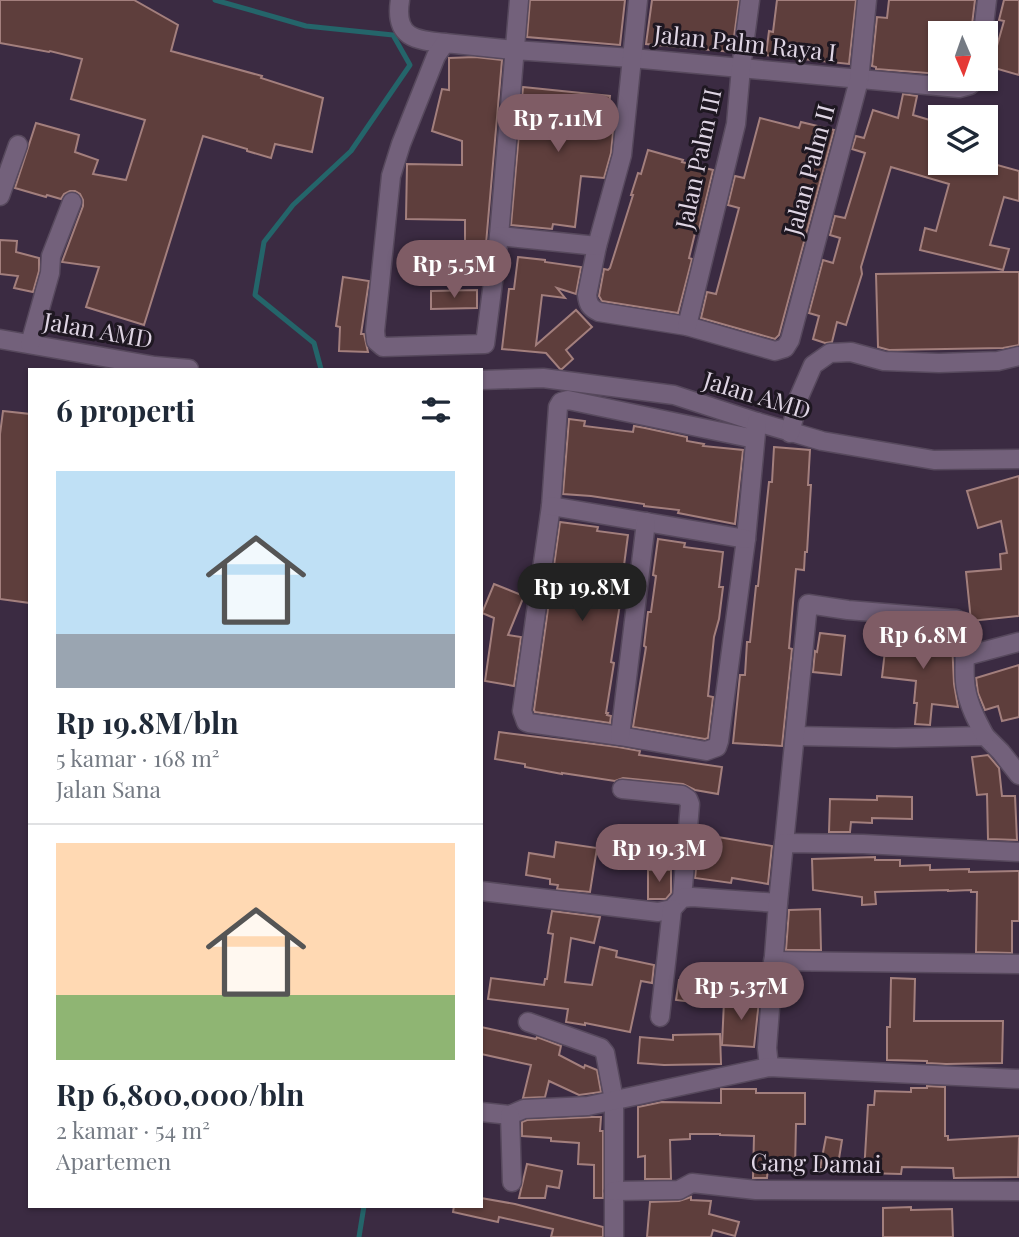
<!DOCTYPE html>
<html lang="id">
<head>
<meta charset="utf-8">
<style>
  body { margin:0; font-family:"Playfair Display",serif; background:#f2f2f3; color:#1f2937; height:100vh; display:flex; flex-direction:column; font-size:26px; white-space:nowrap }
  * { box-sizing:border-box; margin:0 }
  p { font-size:23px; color:#747a83 }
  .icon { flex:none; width:38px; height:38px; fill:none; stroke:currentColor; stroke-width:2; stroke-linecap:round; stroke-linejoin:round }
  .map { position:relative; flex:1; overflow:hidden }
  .panel { position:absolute; left:28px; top:368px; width:455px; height:840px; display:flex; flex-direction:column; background:#fff; border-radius:0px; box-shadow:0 2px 5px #0004 }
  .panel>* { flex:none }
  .needle { width:46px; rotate:178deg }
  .buttons { position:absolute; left:928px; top:21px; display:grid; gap:14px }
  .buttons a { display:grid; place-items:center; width:70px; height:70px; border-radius:0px; background:#fff; box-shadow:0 2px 5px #0004; font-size:35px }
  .price { position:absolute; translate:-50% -60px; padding:0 16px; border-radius:24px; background:#7f5c65; color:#fff; font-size:23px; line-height:46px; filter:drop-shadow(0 2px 4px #0008) }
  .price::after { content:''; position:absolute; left:50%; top:42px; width:21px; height:16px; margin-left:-10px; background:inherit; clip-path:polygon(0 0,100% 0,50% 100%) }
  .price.on { background:#222; color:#fff }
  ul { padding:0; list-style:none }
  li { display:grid; align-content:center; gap:14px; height:371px; padding:0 28px }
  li+li { border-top:2px solid #e0e1e3 }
  li span { display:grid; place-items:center; height:217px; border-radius:0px; color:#555 }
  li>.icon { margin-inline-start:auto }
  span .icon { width:126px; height:126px; fill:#fffc; stroke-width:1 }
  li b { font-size:30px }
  h2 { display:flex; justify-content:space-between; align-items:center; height:84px; padding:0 28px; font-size:30px }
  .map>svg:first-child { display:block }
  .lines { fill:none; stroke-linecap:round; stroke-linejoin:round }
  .stream { stroke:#24656a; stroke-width:5 }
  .building { fill:#5e3e3c; stroke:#a37f7d; stroke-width:2 }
  .minor-casing { stroke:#57495d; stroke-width:21 }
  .minor { stroke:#73617b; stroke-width:18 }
  .labels { text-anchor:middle; stroke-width:6; stroke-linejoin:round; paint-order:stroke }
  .street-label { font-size:24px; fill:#dfd5e4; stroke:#1e1721 }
</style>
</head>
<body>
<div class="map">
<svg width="1019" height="1237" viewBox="0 0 1019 1237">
  <rect width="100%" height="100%" fill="#3b2b42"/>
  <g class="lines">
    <g class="stream">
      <polyline points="215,0 306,26 393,35 410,65 351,151 293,205 264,242 255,295 314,343 321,369"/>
      <polyline points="359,1237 364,1206"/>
    </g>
  </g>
  <g class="building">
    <polygon points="0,0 134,0 178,25 171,51 262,76 261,78 323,98 312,152 275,144 271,158 247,151 247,149 203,136 144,325 86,307 99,267 62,262 83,206 83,200 80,194 75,191 70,191 64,194 61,199 47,195 46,197 15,188 36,123 79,135 75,152 98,160 93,174 126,180 145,120 71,99 82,59 50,51 49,52 0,43"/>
    <polygon points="530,0 625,0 620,45 527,37"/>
    <polygon points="652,0 739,0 732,52 646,44"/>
    <polygon points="777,0 856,0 849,64 766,55 769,31 773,32"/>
    <polygon points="889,0 975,0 971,33 940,33 940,74 876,69 876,67 872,66 877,17 887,18"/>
    <polygon points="1004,0 1019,0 1019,75 991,67 1004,21 999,20"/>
    <polygon points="449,58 475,57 502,60 486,244 465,243 465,220 406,219 407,164 462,165 462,141 432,131 442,89 449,90"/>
    <polygon points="523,87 610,96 607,121 614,122 611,153 604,178 581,176 575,227 553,224 552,229 511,225"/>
    <polygon points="903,94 917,96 913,115 940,123 940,163 990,163 1019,171 1019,201 1004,197 990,245 1009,249 1003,270 920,250 925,228 936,231 949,184 891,167 861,267 862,274 846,325 837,322 832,342 825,343 813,339 819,316 809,313 823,260 833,263 840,238 830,235 835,216 845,218 865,153 852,149 856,136 864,138 873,110 898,118"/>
    <polygon points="760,118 799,128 801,122 834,130 779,335 775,339 701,318 707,292 716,294 739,208 728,205 735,176 744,178"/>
    <polygon points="648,150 683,160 682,162 713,170 698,233 695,233 689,258 692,259 678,313 602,301 599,296 604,269 608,270 610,268 633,195 631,195 638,173 641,174"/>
    <polygon points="0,240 17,241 16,252 39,258 39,271 33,292 14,288 18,276 0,274"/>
    <polygon points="518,257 545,260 545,262 581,267 576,294 557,288 565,298 542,295 536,345 576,310 592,327 566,350 573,359 562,369 560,369 546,353 502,349 509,289 514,289"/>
    <polygon points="1001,272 1019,272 1019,345 1003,348 889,350 878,347 876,274"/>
    <polygon points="343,277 369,281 361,334 364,334 368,352 339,351 340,327 336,326"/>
    <polygon points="477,290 477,308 431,309 431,291"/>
    <polygon points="3,411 30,414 30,603 0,599 0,434"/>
    <polygon points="569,419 585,421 584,426 633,432 634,426 645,428 687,437 687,441 704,444 703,446 743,450 735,524 678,513 679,510 644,506 644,504 591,496 563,494"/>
    <polygon points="774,447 810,450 808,485 811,485 807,552 805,552 804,570 796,569 789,648 792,649 782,746 733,743 740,675 745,675 747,642 750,642 756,586 758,586 769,482 772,482"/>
    <polygon points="1019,476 1019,616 971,621 966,572 1001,569 1000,554 1007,553 1001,521 978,528 967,491"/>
    <polygon points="560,522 598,527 597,531 628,535 623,573 628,574 624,605 620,604 611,662 614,663 606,713 608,713 607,715 611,716 610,723 535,712 534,710"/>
    <polygon points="658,539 685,543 684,547 723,552 719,587 723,587 719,619 714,637 708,696 713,697 708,738 705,739 633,727 646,647 644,646 648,612 651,612 656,576 653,575"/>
    <polygon points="494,584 524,596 508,635 521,637 514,686 485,681 494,618 482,613"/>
    <polygon points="820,633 845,636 841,675 813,672 815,651 817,652"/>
    <polygon points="887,633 952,641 954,684 958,707 932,704 930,725 915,724 917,703 914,703 916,681 882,677"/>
    <polygon points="1019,665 1019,717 1002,721 998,706 985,710 978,693 976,678"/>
    <polygon points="499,732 618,747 640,751 639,755 722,767 718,794 695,790 683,784 623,778 615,781 562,773 562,774 525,767 525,764 495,759"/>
    <polygon points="988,755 999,768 1002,796 1015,796 1017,840 988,839 987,794 977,795 972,757"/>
    <polygon points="877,796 912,797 912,819 872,818 872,823 851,822 850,832 829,832 830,799 877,800"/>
    <polygon points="700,834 772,846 768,884 732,878 731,883 695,878"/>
    <polygon points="556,842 597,848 590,892 557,889 558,885 550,884 550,879 526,875 529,853 554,857"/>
    <polygon points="875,857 875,860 900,860 900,866 930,865 930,870 969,869 969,872 1019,871 1019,921 1012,921 1012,953 976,952 977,892 971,892 971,890 948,891 948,890 875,892 876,904 862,905 862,897 813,890 812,859"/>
    <polygon points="648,870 671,870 671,893 666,899 648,899"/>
    <polygon points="820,909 821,950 786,950 789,910"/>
    <polygon points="552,911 600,917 594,943 571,938 565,982 592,985 600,947 617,951 616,957 654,965 652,983 641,981 630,1032 585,1023 585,1025 566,1022 568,1009 488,999 491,978 544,985 545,979 547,979 553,934 548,933"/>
    <polygon points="891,978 915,979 914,1021 1003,1021 1002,1063 946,1064 927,1063 927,1061 887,1060 887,1027 890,1027"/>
    <polygon points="679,980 702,983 699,1003 676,1000"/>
    <polygon points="748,991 760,992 754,1047 722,1045 724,1001 748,1003"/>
    <polygon points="481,1027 536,1039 537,1037 561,1046 559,1055 584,1068 585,1065 597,1070 601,1092 579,1095 549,1081 545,1097 523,1098 531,1065 481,1054"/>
    <polygon points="720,1034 721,1064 664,1065 638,1063 640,1037 673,1040 673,1035"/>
    <polygon points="927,1086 945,1087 945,1136 948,1136 948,1140 1019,1136 1018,1177 954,1178 953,1168 902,1167 901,1174 864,1173 868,1105 874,1105 875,1091 911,1092 911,1088 927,1088"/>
    <polygon points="721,1089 756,1089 756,1093 805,1093 805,1124 796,1124 795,1168 768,1167 767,1178 753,1178 754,1136 720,1135 720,1134 690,1134 690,1139 670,1140 671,1179 645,1179 645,1156 638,1157 638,1107 662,1102 721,1103"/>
    <polygon points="592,1117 601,1117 600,1131 603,1131 603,1198 594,1198 594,1165 578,1164 579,1143 551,1141 551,1138 522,1136 522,1122 527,1120"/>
    <polygon points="826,1137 842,1140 837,1171 820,1168"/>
    <polygon points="527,1164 562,1171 559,1188 547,1186 545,1198 519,1198"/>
    <polygon points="691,1197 691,1200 711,1201 709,1214 739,1222 735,1236 713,1230 711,1237 647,1237 650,1202 679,1201"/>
    <polygon points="481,1198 515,1204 603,1227 603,1237 551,1237 553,1229 499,1217 498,1222 453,1212 454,1206 481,1206"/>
    <polygon points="911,1207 911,1210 952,1209 953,1237 883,1237 883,1208"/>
  </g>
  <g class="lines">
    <g class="minor-casing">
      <g id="minor">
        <path d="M 400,0 C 394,38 415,40 445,43"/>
        <polyline points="519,0 499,236 485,344 383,347 376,341 375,331 391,176 401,144 436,56 445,43 514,50 632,58 959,88 970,85 975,79"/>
        <path d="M 638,0 L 622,155 L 597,246 L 587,295 C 588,304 590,308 599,312 L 687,326 L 775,351 L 785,348 L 790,340 L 859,80 L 867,0"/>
        <polyline points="983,33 987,0"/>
        <polyline points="0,196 18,145"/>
        <polyline points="499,236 597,246"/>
        <polyline points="687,326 736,124 741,68 750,0"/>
        <polyline points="0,339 155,366 189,369"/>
        <polyline points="30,344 50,273 51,256 72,202"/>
        <polyline points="481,380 543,378 674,395 757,422 822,441 934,460 1019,459"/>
        <polyline points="790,433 799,397 813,365 830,353 851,352 884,361 939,363 998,361 1019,356"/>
        <polyline points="755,439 568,400 561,402 558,407 551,506 522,711 526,722 529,723 620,736 706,751 717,747 719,741 746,539 757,422"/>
        <polyline points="551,506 746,539"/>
        <polyline points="966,656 1019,642"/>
        <polyline points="620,736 646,522"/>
        <polyline points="795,736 895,738 985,736 1001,752 1019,775"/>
        <polyline points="622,789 682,795 688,799 690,804 682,898"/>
        <path d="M 784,843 L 808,604 L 848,610 L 956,619 C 964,625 963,634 964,644 C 966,659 963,674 966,689 C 969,706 977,721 985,736"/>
        <polyline points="481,891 658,912 672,909 682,898 692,897 778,903"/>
        <polyline points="773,961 1019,964"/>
        <polyline points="660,1017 672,909"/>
        <polyline points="528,1022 601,1048 605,1053 614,1100 614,1237"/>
        <polyline points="769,1067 767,1048 778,903 784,843 863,844 1019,852"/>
        <polyline points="481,1112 510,1115 524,1109 588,1106 769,1067 1019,1079"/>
        <polyline points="510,1115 512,1182"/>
        <polyline points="614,1191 679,1190 692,1183 756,1190 1019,1191"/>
      </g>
    </g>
    <use href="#minor" class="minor"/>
  </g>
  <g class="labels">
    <g class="street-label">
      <text transform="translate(745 44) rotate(6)" y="8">Jalan Palm Raya I</text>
      <text transform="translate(699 159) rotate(-78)" y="8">Jalan Palm III</text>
      <text transform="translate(810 170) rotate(-75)" y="8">Jalan Palm II</text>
      <text transform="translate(98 331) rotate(10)" y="8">Jalan AMD</text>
      <text transform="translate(757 396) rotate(17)" y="8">Jalan AMD</text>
      <text transform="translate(816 1164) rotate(1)" y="8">Gang Damai</text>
    </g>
  </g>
</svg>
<div class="buttons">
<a><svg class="needle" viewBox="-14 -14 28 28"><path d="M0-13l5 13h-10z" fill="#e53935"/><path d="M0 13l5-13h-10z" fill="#747a83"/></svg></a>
<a><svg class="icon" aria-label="layers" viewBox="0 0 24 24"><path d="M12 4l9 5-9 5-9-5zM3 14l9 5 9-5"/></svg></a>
</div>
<b class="price" style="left:558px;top:154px">Rp 7.11M</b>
<b class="price" style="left:454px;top:300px">Rp 5.5M</b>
<b class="price on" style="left:582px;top:623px">Rp 19.8M</b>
<b class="price" style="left:923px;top:671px">Rp 6.8M</b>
<b class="price" style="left:659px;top:884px">Rp 19.3M</b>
<b class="price" style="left:741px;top:1022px">Rp 5.37M</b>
<section class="panel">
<h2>6 properti<svg class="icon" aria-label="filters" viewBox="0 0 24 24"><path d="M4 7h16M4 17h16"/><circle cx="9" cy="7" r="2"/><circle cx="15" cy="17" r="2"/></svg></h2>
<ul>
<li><span style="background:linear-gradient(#bfe0f5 75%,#9aa5b1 0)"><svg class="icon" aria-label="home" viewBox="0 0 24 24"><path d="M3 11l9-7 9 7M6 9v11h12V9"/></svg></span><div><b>Rp 19.8M/bln</b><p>5 kamar · 168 m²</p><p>Jalan Sana</p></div></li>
<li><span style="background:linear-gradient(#ffd9b3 70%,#8fb573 0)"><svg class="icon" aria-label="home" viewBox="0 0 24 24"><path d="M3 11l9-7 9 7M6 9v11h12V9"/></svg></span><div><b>Rp 6,800,000/bln</b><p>2 kamar · 54 m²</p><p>Apartemen</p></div></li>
</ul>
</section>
</div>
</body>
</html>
